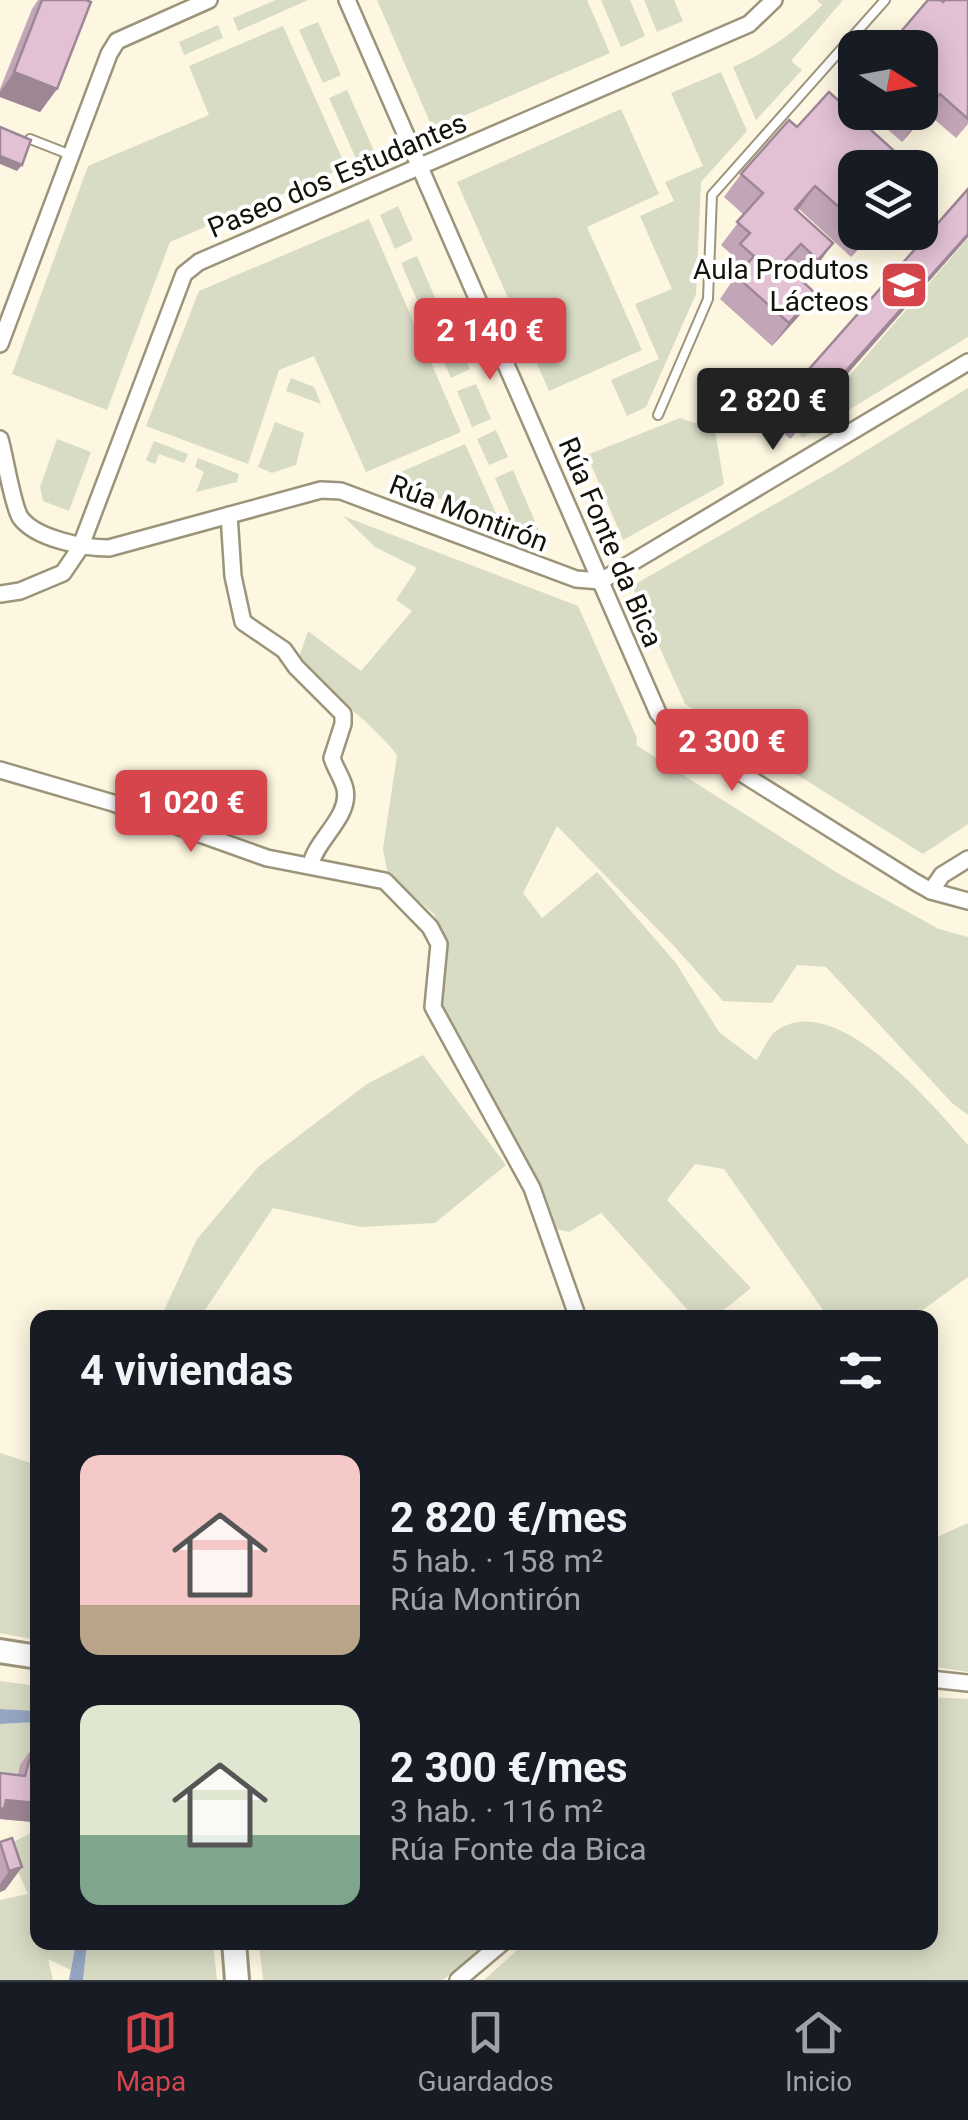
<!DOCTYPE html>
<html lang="es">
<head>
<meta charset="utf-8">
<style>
  body { margin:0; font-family:Roboto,sans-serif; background:#242831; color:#f1f3f6; height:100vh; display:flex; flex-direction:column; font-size:38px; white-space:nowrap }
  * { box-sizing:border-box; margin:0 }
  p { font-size:32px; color:#9ea1a6 }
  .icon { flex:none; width:55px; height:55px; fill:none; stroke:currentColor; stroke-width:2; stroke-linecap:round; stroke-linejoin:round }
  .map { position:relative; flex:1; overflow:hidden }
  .sheet { position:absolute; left:30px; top:1310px; width:908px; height:640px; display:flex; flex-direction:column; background:#171b24; border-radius:20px; box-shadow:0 5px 25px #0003 }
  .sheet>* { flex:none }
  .needle { width:65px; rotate:101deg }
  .buttons { position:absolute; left:838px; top:30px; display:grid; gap:20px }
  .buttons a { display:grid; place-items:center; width:100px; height:100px; border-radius:20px; background:#171b24; box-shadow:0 5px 25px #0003; font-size:50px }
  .price { position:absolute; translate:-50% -85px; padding:0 22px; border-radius:10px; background:#d5454b; color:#fff; font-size:32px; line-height:65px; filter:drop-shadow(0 2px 5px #0008) }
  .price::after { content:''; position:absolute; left:50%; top:60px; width:30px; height:22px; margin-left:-15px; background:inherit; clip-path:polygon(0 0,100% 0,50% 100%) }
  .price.on { background:#222; color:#fff }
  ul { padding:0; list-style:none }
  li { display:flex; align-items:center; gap:30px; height:250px; padding:0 50px }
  li span { display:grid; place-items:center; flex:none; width:280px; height:200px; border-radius:20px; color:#555 }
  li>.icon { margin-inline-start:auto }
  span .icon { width:120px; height:120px; fill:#fffc; stroke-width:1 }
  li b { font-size:42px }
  h2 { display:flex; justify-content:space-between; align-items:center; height:120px; padding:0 50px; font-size:42px }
  .tab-bar { display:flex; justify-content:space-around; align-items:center; height:140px; border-top:2px solid #363941; background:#171b24; font-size:28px; color:#9ea1a6 }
  .tab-bar a { display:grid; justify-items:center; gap:5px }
  .tab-bar .on { color:#d5454b }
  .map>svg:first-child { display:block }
  .green { fill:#d8dcc5 }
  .water { fill:#96a6c2 }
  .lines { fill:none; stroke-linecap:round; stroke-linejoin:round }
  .lane-casing { stroke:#9c947a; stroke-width:12 }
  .street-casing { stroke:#9c947a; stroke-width:20 }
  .secondary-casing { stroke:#9c947a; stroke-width:28 }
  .lane { stroke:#fff; stroke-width:8 }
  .street { stroke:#fff; stroke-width:15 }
  .secondary { stroke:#fff; stroke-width:22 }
  .wall { fill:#c2a6b7 }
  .shaded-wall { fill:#9e8795 }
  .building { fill:#e2c1d5; stroke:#9e8795; stroke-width:2.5 }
  .labels { text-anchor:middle; stroke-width:8; stroke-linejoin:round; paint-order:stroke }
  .street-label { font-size:28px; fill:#151209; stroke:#fff }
  .poi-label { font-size:28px; fill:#151209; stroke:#fff; text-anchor:end }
</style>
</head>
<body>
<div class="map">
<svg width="968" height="1980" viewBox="0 0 968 1980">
  <rect width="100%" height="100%" fill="#fdf6e0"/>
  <g class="green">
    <polygon points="276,0 308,0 238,31 233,18"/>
    <polygon points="377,0 587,0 610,53 433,129"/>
    <polygon points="601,0 630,0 645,36 621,47"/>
    <polygon points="644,0 674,0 683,21 657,32"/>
    <path d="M 817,0 L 843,0 L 791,61 L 802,70 L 756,120 L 733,67 C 769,51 794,33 822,5 Z"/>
    <polygon points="318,22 341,75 323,83 299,30"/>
    <polygon points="218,25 223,38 184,55 179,42"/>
    <polygon points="283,26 346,167 170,242 107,410 12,374 88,166 209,115 189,66"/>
    <polygon points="721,72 747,131 701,182 696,294 646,407 627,416 611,380 659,359 635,304 672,289 640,216 674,201 665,182 703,166 671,93"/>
    <polygon points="347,90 375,153 357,161 329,98"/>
    <polygon points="621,109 659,194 587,227 642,350 549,391 457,182"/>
    <polygon points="398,206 413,240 395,249 380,215"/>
    <polygon points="369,219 461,432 366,472 314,356 279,370 248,464 146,426 199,291"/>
    <polygon points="968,238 968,337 803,438 799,434"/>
    <polygon points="417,256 439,307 423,314 401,263"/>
    <polygon points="448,319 470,369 451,378 429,328"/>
    <polygon points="291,378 314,387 321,404 286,391"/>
    <polygon points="476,384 491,419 472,427 457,391"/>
    <polygon points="968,388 968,824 923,854 685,704 632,586 836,469"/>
    <polygon points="680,418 715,430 724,484 623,540 587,455"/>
    <polygon points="275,422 304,433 296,465 272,473 258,467"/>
    <polygon points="496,430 508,457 489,465 477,439"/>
    <polygon points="57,439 91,452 69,511 43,501 40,487"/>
    <polygon points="154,441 188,454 184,463 159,454 155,464 146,460"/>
    <polygon points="465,444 500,522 392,481 394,475"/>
    <polygon points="198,458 239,474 237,482 196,492 204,472 195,467"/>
    <polygon points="513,470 542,538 517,529 495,478"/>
    <path d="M 343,516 L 578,606 L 637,738 L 636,745 L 839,874 L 939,929 L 968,937 L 968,1115 L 952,1103 L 826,967 L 797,965 L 772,1003 L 723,1001 L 674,946 L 557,826 L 523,893 L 542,918 L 597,872 L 676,963 L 719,1032 L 756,1060 C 763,1052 769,1034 779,1029 C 838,991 934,1106 968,1145 L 968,1277 L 913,1317 L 828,1317 L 724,1169 L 695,1164 L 667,1200 L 751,1288 L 715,1317 L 694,1317 L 601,1213 L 569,1232 L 555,1229 L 526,1163 L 442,1017 L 441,971 L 445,944 L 434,914 L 388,875 L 383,849 L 397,755 C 369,719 329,694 298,660 L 308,631 L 361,671 L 412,611 L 396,600 L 417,568 L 375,547 Z"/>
    <polygon points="423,1055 506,1165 435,1223 361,1227 273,1208 203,1313 210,1317 161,1317 197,1239 259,1166 367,1084"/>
    <polygon points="0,1453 37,1465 37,1640 0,1633"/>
    <polygon points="968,1523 968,1672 930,1666 930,1540"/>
    <polygon points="0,1681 37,1686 37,1711 0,1709"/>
    <polygon points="930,1697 968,1699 968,1980 484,1980 525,1943 930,1942"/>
    <polygon points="37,1722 37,1766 12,1794 0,1792 0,1724"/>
    <polygon points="37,1830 38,1942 76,1943 71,1970 48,1959 53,1980 0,1980 0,1900 28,1894 11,1856 13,1842"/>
    <polygon points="87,1943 213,1943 217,1980 83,1980"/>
    <polygon points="259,1943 259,1942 488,1943 443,1980 263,1980"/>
  </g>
  <g class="water">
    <polygon points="0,1709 37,1711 37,1722 0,1724"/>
    <polygon points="76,1943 87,1943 83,1980 69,1980"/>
  </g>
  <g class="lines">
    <g class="lane-casing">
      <g id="lane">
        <polyline points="30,139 71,155"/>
        <polyline points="658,415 708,299 712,195 885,0"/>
      </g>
    </g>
    <g class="street-casing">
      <g id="street">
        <polyline points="347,0 658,713 671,729 915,882 931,891 968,901"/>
        <polyline points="0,344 109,54 117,41 209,0"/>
        <path d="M 0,439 C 5,456 12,503 20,517 C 35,539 85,548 109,548 L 321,490 L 341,491 L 576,579 L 601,581 L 968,362"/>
        <path d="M 229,515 L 233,576 L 243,622 L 284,650 L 296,667 L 343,714 L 343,724 L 332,758 C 335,768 343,779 345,789 C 351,817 315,840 311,865"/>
        <polyline points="0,594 20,591 63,573 80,548 184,274 199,262 749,24 774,0"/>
        <polyline points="0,770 113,803 267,858 385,881 430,927 439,944 433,1007 532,1188 578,1318"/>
        <polyline points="931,891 942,875 968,859"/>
        <polyline points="930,1679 968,1683"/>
        <polyline points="458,1980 503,1942"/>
      </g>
    </g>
    <g class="secondary-casing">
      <g id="secondary">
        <polyline points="0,1651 38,1657"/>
        <polyline points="234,1942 237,1980"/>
      </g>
    </g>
    <use href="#lane" class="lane"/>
    <use href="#street" class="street"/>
    <use href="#secondary" class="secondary"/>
  </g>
  <g class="wall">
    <polygon points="38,0 86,0 57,89 40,112 0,97 0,89 32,9"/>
    <polygon points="968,0 968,124 956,138 927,113 902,142 878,121 883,112 920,112 943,2"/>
    <polygon points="797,127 855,168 855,232 873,232 851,257 799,209 797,211 833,243 816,267 803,282 815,293 799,316 772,346 720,299 735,277 724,267 732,255 721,245 744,215 724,197 741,174"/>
    <polygon points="968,189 968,237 790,439 768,419 781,401"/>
    <polygon points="33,1747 33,1822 0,1819 0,1773 18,1775 20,1765"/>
    <polygon points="0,1842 22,1867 5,1890 0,1892"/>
  </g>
  <g class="shaded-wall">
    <polygon points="14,72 57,89 40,112 0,97 0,92"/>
    <polygon points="940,94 927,113 902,142 915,124"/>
    <polygon points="0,156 22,165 17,171 0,164"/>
    <polygon points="815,186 799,209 778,232 795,209"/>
    <polygon points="873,232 851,257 868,233"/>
    <polygon points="968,234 968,237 790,439 802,420"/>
    <polygon points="833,243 816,267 802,283 818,260"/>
    <polygon points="815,293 799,316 772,346 789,323"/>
    <polygon points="6,1800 38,1803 38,1815 33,1822 0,1819 0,1808"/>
    <polygon points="22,1867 5,1890 0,1892 0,1884 9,1871"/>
  </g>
  <g class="building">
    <polygon points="42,0 86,0 91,2 57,89 14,72"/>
    <polygon points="928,0 941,0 943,2 945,0 968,0 968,119 940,94 915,124 902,112 920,112 920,48 887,48"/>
    <polygon points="829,92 913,168 855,168 855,221 815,186 795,209 833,243 818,260 801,244 783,263 815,293 789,323 736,276 754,256 740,244 750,233 737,222 763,193 741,174 789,120 797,127"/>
    <polygon points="0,127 31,140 22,165 0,156"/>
    <polygon points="968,189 968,234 802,420 781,401"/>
    <polygon points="33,1747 38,1748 38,1803 6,1800 4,1809 0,1808 0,1773 25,1776"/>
    <polygon points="12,1838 22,1867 9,1871 0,1842"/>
  </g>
  <defs>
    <g id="university-square" transform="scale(2.5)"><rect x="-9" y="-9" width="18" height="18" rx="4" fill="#d5454b" stroke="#fff"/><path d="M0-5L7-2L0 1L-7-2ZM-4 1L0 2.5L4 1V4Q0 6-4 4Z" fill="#fff"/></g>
  </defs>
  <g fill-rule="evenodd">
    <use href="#university-square" x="904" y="285"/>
  </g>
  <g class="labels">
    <g class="street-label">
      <text transform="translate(337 175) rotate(-23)" y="10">Paseo dos Estudantes</text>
      <text transform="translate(469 513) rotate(21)" y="10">Rúa Montirón</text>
      <text transform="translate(611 542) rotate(67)" y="10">Rúa Fonte da Bica</text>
    </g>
    <g class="poi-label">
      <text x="869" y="279">Aula Produtos<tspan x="869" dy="32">Lácteos</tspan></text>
    </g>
  </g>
</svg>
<div class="buttons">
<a><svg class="needle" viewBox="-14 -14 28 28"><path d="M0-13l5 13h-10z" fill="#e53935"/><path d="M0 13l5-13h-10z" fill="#9ea1a6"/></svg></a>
<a><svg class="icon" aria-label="layers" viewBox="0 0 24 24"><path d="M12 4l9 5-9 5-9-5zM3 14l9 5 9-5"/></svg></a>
</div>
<b class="price" style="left:490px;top:383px">2 140 €</b>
<b class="price on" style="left:773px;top:453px">2 820 €</b>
<b class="price" style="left:732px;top:794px">2 300 €</b>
<b class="price" style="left:191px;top:855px">1 020 €</b>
<section class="sheet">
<h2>4 viviendas<svg class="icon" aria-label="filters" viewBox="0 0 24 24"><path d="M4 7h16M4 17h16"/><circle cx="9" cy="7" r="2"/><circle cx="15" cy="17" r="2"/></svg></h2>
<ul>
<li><span style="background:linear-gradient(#f6c9c9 75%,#b9a48a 0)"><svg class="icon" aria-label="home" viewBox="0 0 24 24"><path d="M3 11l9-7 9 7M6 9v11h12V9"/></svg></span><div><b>2 820 €/mes</b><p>5 hab. · 158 m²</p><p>Rúa Montirón</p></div></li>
<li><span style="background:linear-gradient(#dfe7d0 65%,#7fa58c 0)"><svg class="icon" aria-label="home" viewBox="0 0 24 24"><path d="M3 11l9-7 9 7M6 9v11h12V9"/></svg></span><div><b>2 300 €/mes</b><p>3 hab. · 116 m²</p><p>Rúa Fonte da Bica</p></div></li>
</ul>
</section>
</div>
<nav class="tab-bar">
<a class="on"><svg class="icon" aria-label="map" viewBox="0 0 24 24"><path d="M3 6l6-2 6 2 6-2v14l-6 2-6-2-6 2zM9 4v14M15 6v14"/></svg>Mapa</a>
<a><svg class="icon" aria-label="saved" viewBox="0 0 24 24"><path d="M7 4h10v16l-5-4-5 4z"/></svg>Guardados</a>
<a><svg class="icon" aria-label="home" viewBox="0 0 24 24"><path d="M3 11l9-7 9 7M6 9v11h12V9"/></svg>Inicio</a>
</nav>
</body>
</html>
